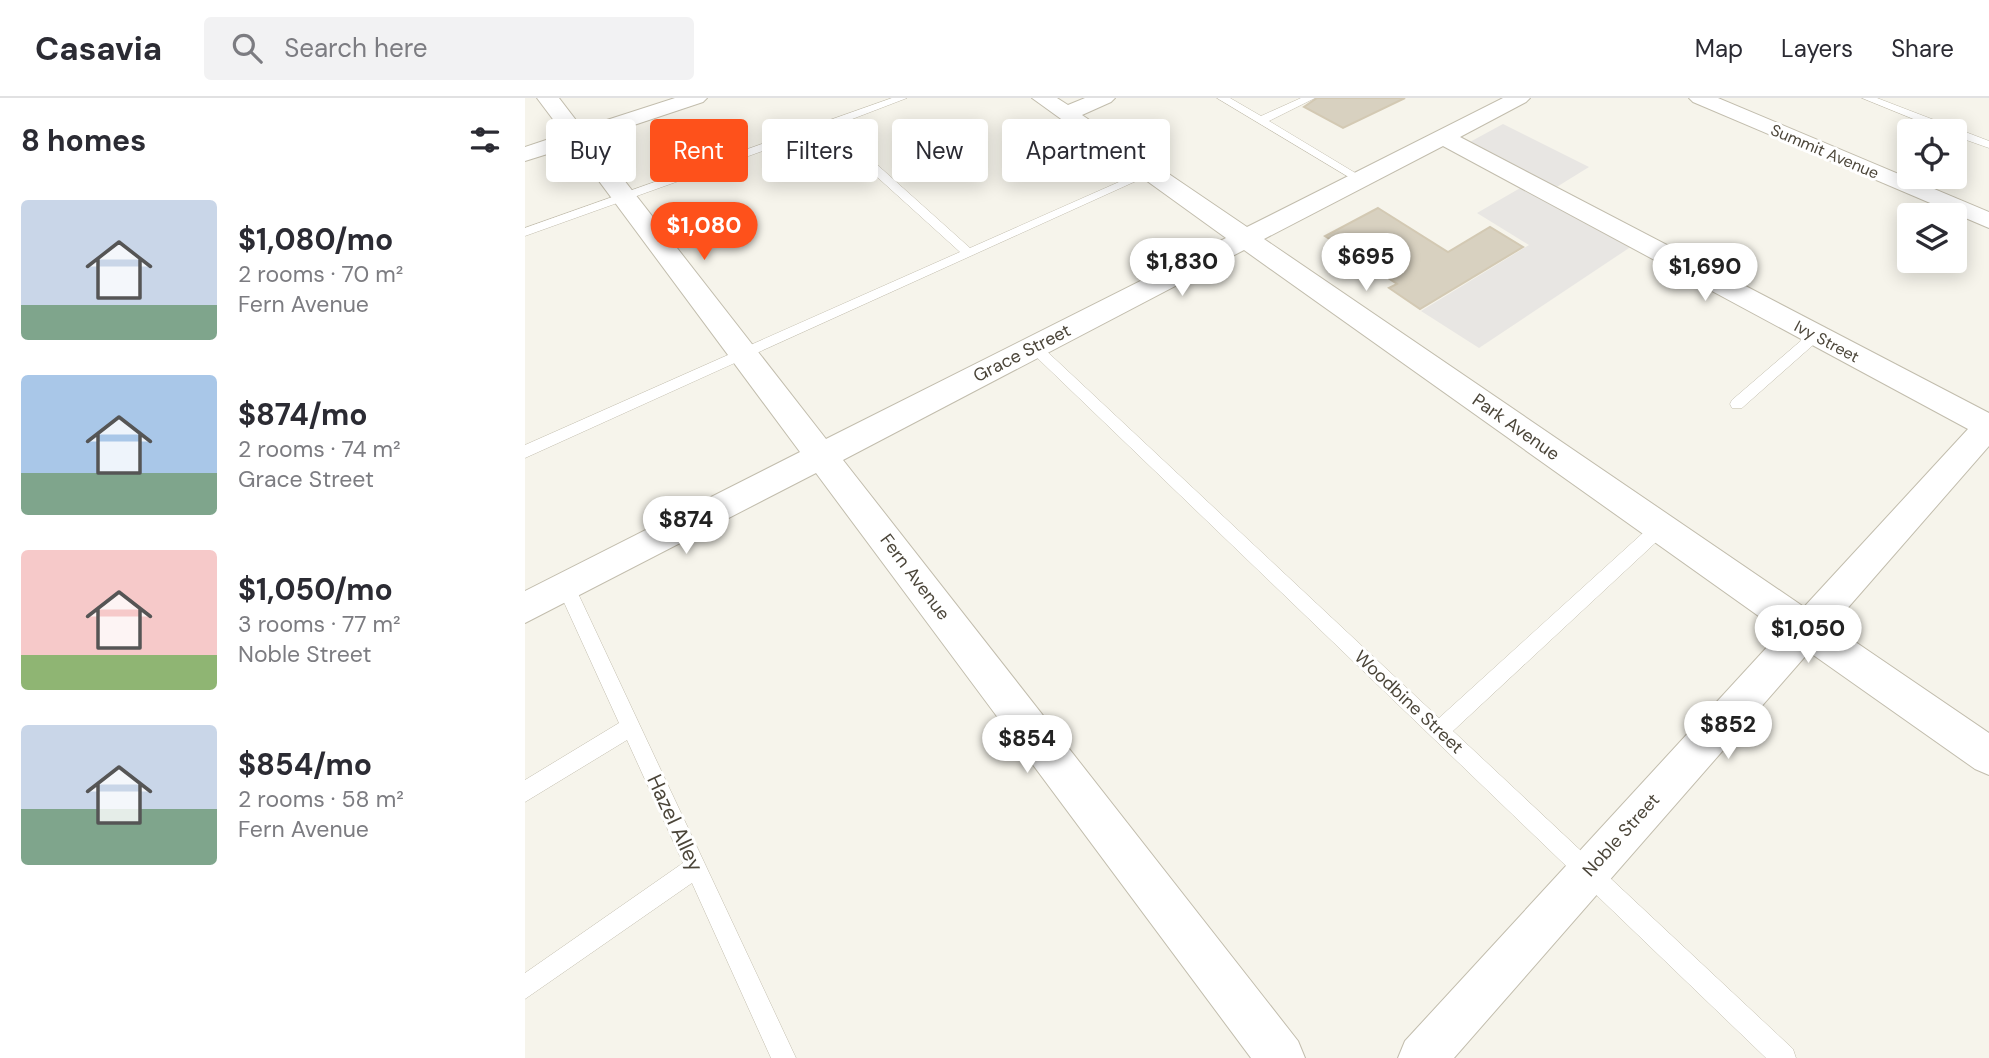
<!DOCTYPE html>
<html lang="en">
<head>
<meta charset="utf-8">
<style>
  body { margin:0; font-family:"DM Sans",sans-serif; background:#f2f2f3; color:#2b2b33; height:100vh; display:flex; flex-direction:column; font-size:26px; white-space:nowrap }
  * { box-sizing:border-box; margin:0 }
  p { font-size:23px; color:#7c7c81 }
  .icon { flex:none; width:38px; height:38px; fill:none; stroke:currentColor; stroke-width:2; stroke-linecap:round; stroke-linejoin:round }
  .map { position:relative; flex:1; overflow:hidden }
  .details { display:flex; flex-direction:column; background:#fff; width:525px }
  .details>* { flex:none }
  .banner { position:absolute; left:21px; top:21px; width:665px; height:63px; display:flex; gap:14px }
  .controls { position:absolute; left:1372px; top:21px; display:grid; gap:14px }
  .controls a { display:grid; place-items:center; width:70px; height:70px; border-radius:7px; background:#fff; box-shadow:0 4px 18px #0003; font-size:35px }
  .price { position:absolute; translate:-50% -60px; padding:0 16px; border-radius:24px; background:#fff; color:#222; font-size:23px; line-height:46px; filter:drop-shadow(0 2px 4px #0008) }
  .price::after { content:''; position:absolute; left:50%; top:42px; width:21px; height:16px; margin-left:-10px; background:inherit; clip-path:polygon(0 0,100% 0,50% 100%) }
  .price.current { background:#fe511b; color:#fff }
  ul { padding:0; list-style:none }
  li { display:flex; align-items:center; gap:21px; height:175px; padding:0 21px }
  li span { display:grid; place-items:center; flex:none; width:196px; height:140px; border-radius:7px; color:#555 }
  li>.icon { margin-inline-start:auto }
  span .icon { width:84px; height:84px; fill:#fffc; stroke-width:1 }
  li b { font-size:30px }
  h2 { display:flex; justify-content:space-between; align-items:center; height:84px; padding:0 21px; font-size:30px }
  .chip { padding:0 24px; border-radius:7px; background:#fff; box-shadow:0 4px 18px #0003; font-size:24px; line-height:63px }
  .chip.current { background:#fe511b; color:#fff }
  header { display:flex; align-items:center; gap:42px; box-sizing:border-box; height:98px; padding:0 35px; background:#fff; border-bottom:2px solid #e1e1e2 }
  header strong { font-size:33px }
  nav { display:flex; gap:38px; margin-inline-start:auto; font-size:24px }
  .search { width:490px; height:63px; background:#f2f2f3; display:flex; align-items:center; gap:18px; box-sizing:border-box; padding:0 24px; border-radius:7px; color:#7c7c81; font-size:26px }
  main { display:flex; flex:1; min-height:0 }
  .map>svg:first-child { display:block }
  .parking { fill:#e8e6e3 }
  .building { fill:#d8d1c0; stroke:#d3c9b3; stroke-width:2 }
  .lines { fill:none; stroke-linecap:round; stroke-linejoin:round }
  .lane-casing { stroke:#c2bdad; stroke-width:1 }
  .street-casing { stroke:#c2bdad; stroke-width:2 }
  .lane { fill:#fff; fill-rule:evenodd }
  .street { fill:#fff; fill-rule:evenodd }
  .labels { text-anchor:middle; stroke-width:6; stroke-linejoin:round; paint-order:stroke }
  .far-street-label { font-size:16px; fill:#4b4539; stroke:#fff }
  .street-label { font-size:18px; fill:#4b4539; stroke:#fff }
  .near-street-label { font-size:21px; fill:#4b4539; stroke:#fff }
</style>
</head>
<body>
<header>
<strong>Casavia</strong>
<div class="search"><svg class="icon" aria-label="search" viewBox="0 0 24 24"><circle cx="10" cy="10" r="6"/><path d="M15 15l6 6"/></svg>Search here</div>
<nav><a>Map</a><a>Layers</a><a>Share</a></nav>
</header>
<main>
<section class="details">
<h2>8 homes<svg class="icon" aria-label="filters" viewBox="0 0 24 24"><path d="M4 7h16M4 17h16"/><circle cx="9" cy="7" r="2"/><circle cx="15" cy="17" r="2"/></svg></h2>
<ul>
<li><span style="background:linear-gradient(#c9d6e8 75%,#7fa58c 0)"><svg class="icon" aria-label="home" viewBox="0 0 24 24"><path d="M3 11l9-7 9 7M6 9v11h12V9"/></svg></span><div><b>$1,080/mo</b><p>2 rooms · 70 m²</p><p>Fern Avenue</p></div></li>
<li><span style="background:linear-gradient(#a9c7e8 70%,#7fa58c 0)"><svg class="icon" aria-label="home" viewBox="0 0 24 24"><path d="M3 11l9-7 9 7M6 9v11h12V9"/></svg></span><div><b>$874/mo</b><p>2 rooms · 74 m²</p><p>Grace Street</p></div></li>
<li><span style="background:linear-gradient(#f6c9c9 75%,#8fb573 0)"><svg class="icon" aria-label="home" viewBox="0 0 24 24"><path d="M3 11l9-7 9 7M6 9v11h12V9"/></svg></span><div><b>$1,050/mo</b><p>3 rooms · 77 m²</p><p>Noble Street</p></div></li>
<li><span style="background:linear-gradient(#c9d6e8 60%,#7fa58c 0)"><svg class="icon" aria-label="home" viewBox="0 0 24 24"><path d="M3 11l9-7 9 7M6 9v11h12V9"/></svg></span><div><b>$854/mo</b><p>2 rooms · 58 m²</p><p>Fern Avenue</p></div></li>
</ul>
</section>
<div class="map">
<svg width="1464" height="960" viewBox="0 0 1464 960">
  <rect width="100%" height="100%" fill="#f6f4eb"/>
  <g class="parking">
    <polygon points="978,26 1064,69 1030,90 943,45"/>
    <polygon points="997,89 1107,148 954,250 896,213 1004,147 952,115"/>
  </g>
  <g class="building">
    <polygon points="792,0 880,0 818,30 779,9"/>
    <polygon points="853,110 923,154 965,129 998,149 895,211 864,190 872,186 800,138"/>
  </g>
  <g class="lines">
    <g class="lane-casing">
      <g id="lane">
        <polygon points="367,0 382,0 309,28 445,150 621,72 631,74 0,360 0,347 435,154 299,31 0,138 0,130"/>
        <polygon points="692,0 705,0 736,18 776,0 790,0 744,23 842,82 832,84"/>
        <polygon points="1337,0 1352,0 1464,43 1464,50 1430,38 1430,33 1418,33"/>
        <polygon points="1291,232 1296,234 1296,240 1217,310 1207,310 1205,306 1207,302 1286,234"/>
        <polygon points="509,244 514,246 914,620 1130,424 1142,424 1144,429 1142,434 928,633 1268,951 1271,960 1241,960 504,252 502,249"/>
        <polygon points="41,482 47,484 50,489 271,960 246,960 167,785 0,901 0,875 158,765 102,642 0,704 0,682 94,625 32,489 35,484"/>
      </g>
    </g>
    <g class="street-casing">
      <g id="street">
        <path d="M 12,0 L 34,0 L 57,30 L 150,0 L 182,0 L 178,4 L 67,41 L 301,341 L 701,140 L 507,0 L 532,0 L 543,7 L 560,0 L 590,0 L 586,4 L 557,17 L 722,129 L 978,0 L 1005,0 L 1001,4 L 935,39 L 1464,315 L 1464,348 L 1307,528 L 1464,635 L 1464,677 L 1450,671 L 1284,554 L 929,960 L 873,960 L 880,943 L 1256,534 L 719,152 L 318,362 L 773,943 L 780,960 L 726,960 L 291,375 L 0,525 L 0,493 L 275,354 L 48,48 L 0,63 L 0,49 L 39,36 ZM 918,48 L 1443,331 L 1279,509 L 739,141 Z"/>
        <polygon points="1164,0 1193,0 1464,114 1464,130 1168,4"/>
      </g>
    </g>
    <use href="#lane" class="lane"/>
    <use href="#street" class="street"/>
  </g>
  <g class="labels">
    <g class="far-street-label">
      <text transform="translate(1300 53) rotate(23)" y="6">Summit Avenue</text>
      <text transform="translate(1302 243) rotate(28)" y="6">Ivy Street</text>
    </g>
    <g class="street-label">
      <text transform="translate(497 255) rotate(-27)" y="6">Grace Street</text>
      <text transform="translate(991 329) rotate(35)" y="6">Park Avenue</text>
      <text transform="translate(390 479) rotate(53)" y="6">Fern Avenue</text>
      <text transform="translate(884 604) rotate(43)" y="6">Woodbine Street</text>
      <text transform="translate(1096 737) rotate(-48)" y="6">Noble Street</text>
    </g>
    <g class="near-street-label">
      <text transform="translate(150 725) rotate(65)" y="7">Hazel Alley</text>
    </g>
  </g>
</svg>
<div class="controls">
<a><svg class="icon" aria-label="locate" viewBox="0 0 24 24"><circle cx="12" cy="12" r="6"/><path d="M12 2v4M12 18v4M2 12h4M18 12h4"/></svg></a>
<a><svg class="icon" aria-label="layers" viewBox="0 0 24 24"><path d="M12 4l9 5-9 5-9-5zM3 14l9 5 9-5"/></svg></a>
</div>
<b class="price current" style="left:179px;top:164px">$1,080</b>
<b class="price" style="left:841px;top:195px">$695</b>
<b class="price" style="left:657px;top:200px">$1,830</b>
<b class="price" style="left:1180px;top:205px">$1,690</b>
<b class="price" style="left:161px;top:458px">$874</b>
<b class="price" style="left:1283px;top:567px">$1,050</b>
<b class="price" style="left:1203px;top:663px">$852</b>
<b class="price" style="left:502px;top:677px">$854</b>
<div class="banner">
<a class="chip">Buy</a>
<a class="chip current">Rent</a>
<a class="chip">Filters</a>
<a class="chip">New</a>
<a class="chip">Apartment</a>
</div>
</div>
</main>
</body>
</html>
